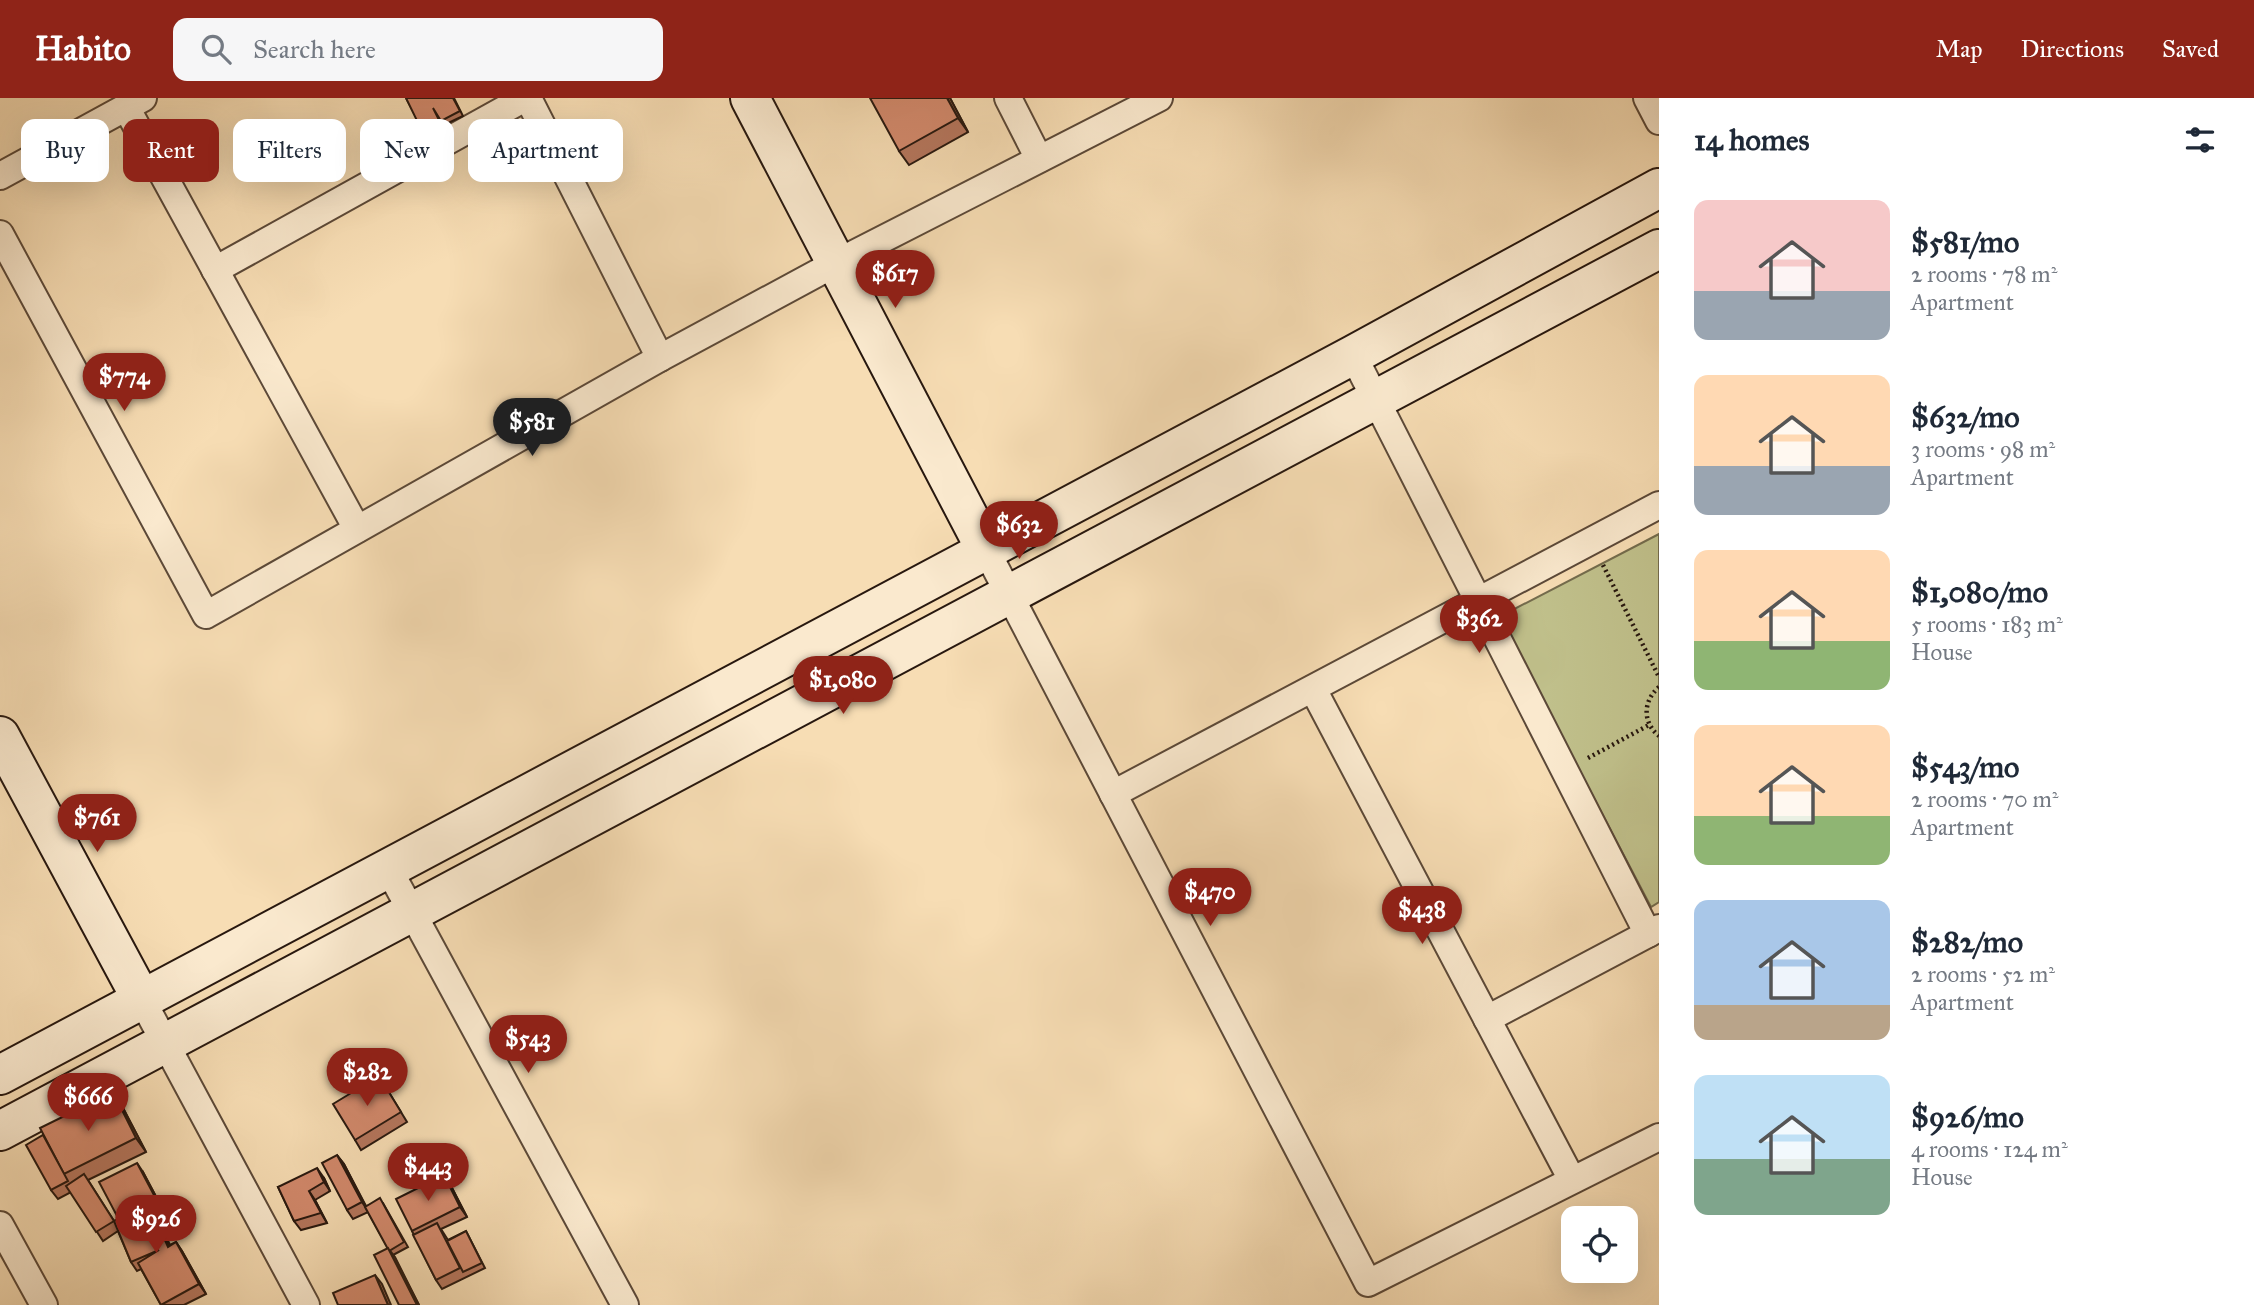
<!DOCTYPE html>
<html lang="en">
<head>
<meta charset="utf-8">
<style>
  body { margin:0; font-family:"IM FELL Great Primer",serif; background:#f6f6f7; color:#1f2937; height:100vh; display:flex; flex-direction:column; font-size:26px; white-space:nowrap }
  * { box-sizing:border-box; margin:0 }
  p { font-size:23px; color:#747a83 }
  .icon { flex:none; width:38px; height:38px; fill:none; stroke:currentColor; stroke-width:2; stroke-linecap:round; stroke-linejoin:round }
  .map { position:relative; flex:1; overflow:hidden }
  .drawer { display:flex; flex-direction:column; background:#fff; width:595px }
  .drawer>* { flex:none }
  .banner { position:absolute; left:21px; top:21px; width:665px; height:63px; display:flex; gap:14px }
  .fabs { position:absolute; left:1561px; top:1108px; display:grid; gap:14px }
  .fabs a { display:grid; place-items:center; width:77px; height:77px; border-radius:14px; background:#fff; box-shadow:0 7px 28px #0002; font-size:35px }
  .price { position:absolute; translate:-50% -60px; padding:0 16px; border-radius:24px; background:#8f2418; color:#fff; font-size:23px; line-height:46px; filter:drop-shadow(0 2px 4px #0008) }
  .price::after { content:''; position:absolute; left:50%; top:42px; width:21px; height:16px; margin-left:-10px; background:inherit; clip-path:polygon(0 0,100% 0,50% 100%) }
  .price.active { background:#222; color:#fff }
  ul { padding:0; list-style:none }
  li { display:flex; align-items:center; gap:21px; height:175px; padding:0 35px }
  li span { display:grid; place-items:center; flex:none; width:196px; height:140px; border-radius:14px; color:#555 }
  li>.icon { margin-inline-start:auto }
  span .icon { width:84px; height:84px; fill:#fffc; stroke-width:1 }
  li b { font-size:30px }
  h2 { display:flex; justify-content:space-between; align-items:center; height:84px; padding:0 35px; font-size:30px }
  .tag { padding:0 24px; border-radius:14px; background:#fff; box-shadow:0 7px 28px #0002; font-size:24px; line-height:63px }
  .tag.active { background:#8f2418; color:#fff }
  header { display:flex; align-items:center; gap:42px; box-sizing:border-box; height:98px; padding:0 35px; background:#8f2418; color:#fff }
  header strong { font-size:33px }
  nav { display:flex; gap:38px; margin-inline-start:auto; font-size:24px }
  .search { width:490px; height:63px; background:#f6f6f7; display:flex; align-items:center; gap:18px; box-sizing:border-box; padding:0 24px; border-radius:14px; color:#747a83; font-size:26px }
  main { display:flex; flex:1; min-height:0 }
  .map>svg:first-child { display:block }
  .green { fill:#c0c08b; stroke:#746c4d; stroke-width:2 }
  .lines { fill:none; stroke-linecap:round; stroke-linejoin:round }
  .street-casing { stroke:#5c4938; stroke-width:30 }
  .secondary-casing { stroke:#28180f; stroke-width:42 }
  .path { stroke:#28180f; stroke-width:4.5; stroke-dasharray:2 3.5; stroke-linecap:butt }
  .street { stroke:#fae9ce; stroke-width:26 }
  .secondary { stroke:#fae9ce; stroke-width:38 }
  .wall { fill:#b5765d; stroke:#28180f; stroke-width:2 }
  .shaded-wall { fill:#93604c; stroke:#28180f; stroke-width:2 }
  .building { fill:#d2896c; stroke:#28180f; stroke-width:2 }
</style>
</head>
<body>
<header>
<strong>Habito</strong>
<div class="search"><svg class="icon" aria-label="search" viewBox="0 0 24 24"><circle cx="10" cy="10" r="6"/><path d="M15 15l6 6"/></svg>Search here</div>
<nav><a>Map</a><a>Directions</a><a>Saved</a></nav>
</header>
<main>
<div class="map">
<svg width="1659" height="1207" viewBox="0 0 1659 1207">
  <rect width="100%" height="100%" fill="#f7ddb4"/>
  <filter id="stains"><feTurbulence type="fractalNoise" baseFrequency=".00286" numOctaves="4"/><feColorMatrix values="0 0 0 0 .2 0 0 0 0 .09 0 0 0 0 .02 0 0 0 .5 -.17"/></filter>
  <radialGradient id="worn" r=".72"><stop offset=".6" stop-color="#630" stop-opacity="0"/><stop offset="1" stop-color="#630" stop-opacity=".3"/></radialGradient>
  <polygon class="green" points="1659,436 1659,804 1651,809 1499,519"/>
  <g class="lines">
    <g class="street-casing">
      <g id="street">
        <polyline points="528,0 660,260"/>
        <polyline points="1008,0 1039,61"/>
        <polyline points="1647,0 1659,23"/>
        <polyline points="126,9 357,431"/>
        <polyline points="0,78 143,0"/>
        <polyline points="0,136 206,517 660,260 836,165 1159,0"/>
        <polyline points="215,172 525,0"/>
        <polyline points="1353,257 1648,836"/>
        <polyline points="986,452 1368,1185 1659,1039"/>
        <polyline points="1313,591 1572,1082"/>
        <polyline points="1113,696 1659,407"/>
        <polyline points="388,770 625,1207"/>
        <polyline points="142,902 306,1207"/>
        <polyline points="1487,921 1659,830"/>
        <polyline points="0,1127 44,1207"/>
      </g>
    </g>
    <g class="secondary-casing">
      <g id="secondary">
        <polyline points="750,0 986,452"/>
        <polyline points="0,638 142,902"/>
        <polyline points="0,977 1353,257 1659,90"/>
        <polyline points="0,1033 1659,151"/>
      </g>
    </g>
    <g class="path">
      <polyline points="1603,467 1659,579"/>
      <path d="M 1659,589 C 1643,603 1642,624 1659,638"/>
      <polyline points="1588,660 1649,627"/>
    </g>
    <use href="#street" class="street"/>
    <use href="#secondary" class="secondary"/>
  </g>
  <g class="wall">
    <polygon points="406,0 454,0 463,18 444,27 437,17 443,29 426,38"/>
    <polygon points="950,0 968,34 909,67 899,53"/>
    <polygon points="379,978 407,1024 361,1052 355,1042"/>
    <polygon points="113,994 122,1008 146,1054 88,1082 114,1123 119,1121 117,1118 143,1074 161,1108 153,1112 156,1117 170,1147 176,1144 182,1153 206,1196 184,1207 161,1207 141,1171 137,1173 131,1164 118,1133 103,1143 71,1094 58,1101 51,1092 43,1037"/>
    <polygon points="337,1057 344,1066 366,1108 383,1105 408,1149 393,1157 419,1207 399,1207 388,1150 368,1114 353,1121 347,1112"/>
    <polygon points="444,1077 450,1086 467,1119 441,1131 448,1142 466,1133 485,1170 442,1191 436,1182 412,1133"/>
    <polygon points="324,1080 330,1093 315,1102 327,1125 301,1132 294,1123 278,1089"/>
  </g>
  <g class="shaded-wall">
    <polygon points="947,0 950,0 968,34 958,20"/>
    <polygon points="113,994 122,1008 146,1054 136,1040"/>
    <polygon points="337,1057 344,1066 368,1113 362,1104"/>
    <polygon points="137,1065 143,1074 161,1108 155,1099"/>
    <polygon points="317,1070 324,1080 330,1093 324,1084"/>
    <polygon points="444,1077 450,1086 467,1119 460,1109"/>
    <polygon points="309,1093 315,1102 327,1125 321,1115"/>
    <polygon points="150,1108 156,1117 174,1158 168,1149"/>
    <polygon points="176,1144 182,1153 206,1196 199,1186"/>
    <polygon points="388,1150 395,1159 419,1207 417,1207"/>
    <polygon points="375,1177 382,1186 391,1207 388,1207"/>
  </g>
  <g class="building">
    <polygon points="406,0 453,0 460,13 441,23 433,10 440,24 422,33"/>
    <polygon points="870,0 947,0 958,20 899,53"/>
    <polygon points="379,978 401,1014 355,1042 333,1006"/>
    <polygon points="113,994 136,1040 64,1076 40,1030"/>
    <polygon points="43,1037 68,1083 51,1092 26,1047"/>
    <polygon points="337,1057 362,1104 347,1112 322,1065"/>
    <polygon points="137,1065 155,1099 117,1118 99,1084"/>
    <polygon points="317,1070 324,1084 309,1093 321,1115 294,1123 278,1089"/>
    <polygon points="84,1076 114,1123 96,1134 66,1088"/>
    <polygon points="444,1077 460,1109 412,1133 396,1101"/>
    <polygon points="380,1100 404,1144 389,1153 365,1109"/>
    <polygon points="150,1108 168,1149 176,1144 199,1186 161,1207 138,1165 159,1152 131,1164 114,1123"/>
    <polygon points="437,1125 460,1170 436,1182 413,1137"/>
    <polygon points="466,1133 482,1165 463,1174 447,1143"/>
    <polygon points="388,1150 417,1207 399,1207 374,1157"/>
    <polygon points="375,1177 388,1207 338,1207 333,1195"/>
  </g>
  <rect width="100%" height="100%" filter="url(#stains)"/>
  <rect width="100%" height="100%" fill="url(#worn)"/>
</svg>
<div class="fabs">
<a><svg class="icon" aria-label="locate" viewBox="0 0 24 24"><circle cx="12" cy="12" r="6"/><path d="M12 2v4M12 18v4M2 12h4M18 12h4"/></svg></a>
</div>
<b class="price" style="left:895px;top:212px">$617</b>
<b class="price" style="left:124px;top:315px">$774</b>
<b class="price active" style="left:532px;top:360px">$581</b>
<b class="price" style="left:1019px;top:463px">$632</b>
<b class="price" style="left:1479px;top:557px">$362</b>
<b class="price" style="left:843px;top:618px">$1,080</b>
<b class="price" style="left:97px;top:756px">$761</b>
<b class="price" style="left:1210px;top:830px">$470</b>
<b class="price" style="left:1422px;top:848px">$438</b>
<b class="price" style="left:528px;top:977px">$543</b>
<b class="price" style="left:367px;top:1010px">$282</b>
<b class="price" style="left:88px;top:1035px">$666</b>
<b class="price" style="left:428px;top:1105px">$443</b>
<b class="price" style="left:156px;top:1157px">$926</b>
<div class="banner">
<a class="tag">Buy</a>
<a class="tag active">Rent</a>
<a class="tag">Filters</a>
<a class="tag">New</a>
<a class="tag">Apartment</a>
</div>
</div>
<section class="drawer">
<h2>14 homes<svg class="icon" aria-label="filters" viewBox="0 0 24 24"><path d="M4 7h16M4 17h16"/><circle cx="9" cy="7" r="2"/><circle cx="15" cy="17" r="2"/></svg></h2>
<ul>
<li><span style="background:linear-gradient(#f6c9c9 65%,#9aa5b1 0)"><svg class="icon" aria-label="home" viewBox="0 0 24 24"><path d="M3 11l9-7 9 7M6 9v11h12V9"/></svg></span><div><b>$581/mo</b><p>2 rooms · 78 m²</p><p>Apartment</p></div></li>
<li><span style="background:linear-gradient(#ffd9b3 65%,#9aa5b1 0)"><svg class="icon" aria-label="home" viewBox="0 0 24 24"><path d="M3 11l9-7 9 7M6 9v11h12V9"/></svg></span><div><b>$632/mo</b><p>3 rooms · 98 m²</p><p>Apartment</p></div></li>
<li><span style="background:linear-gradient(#ffd9b3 65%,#8fb573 0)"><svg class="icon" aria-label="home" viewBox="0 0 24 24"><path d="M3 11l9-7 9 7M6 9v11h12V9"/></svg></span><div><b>$1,080/mo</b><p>5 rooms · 183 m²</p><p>House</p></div></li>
<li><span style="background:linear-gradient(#ffd9b3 65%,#8fb573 0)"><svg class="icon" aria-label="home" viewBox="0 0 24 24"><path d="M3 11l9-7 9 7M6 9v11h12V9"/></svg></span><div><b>$543/mo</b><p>2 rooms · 70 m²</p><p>Apartment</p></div></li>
<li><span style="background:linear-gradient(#a9c7e8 75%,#b9a48a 0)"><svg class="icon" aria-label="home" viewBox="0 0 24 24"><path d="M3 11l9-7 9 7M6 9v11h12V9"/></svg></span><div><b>$282/mo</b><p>2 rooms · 52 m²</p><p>Apartment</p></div></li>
<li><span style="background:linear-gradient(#bfe0f5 60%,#7fa58c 0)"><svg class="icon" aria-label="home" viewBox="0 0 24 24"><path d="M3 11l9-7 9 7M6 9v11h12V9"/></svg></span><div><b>$926/mo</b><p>4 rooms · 124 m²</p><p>House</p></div></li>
</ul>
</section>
</main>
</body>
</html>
